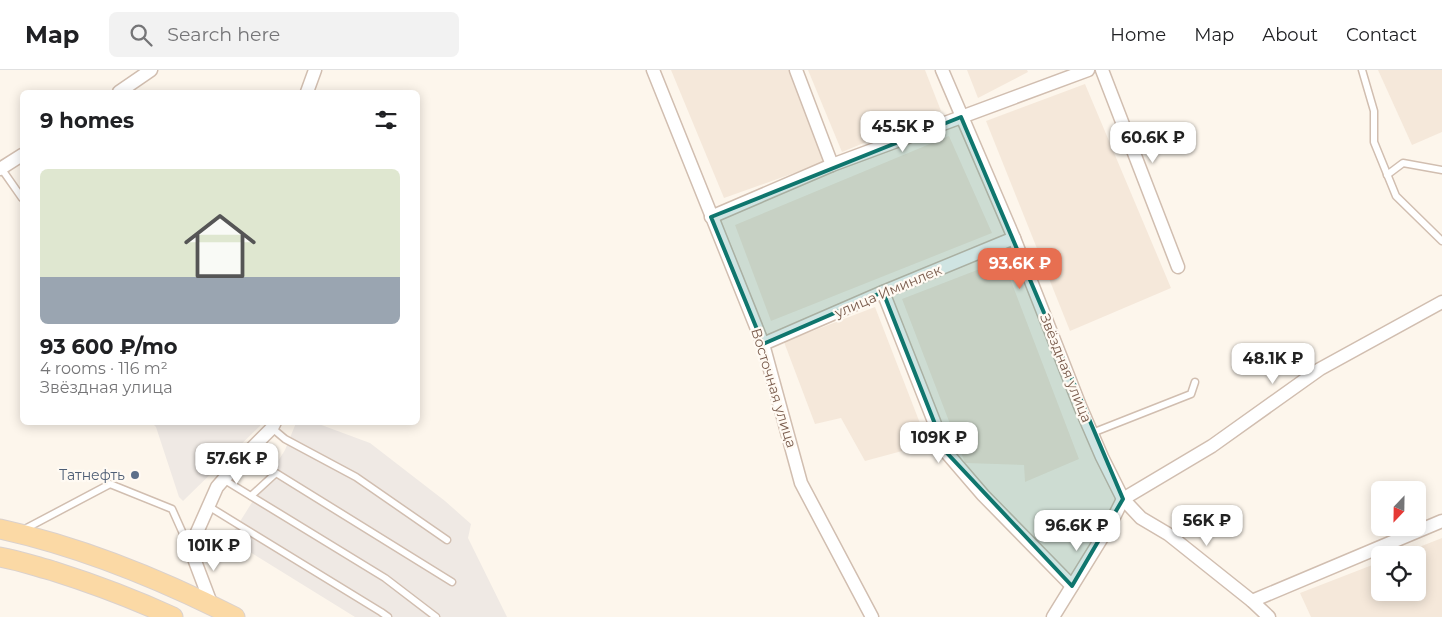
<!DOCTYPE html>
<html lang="en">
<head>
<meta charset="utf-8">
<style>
  body { margin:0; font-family:Montserrat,sans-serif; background:#f2f2f2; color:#202124; height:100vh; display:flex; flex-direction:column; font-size:19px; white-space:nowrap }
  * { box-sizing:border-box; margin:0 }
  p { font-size:16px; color:#757577 }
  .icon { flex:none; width:28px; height:28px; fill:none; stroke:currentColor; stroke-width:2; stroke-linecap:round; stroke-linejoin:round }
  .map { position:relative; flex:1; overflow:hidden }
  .side { position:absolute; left:20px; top:20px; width:400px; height:335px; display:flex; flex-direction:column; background:#fff; border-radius:8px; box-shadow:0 2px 12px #0003 }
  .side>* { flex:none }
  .needle { width:32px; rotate:202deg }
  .tools { position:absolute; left:1371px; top:411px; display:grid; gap:10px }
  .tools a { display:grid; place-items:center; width:55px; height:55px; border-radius:8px; background:#fff; box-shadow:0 2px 12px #0003; font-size:25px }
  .price { position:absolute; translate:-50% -42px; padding:0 11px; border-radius:10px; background:#fff; color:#222; font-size:16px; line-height:32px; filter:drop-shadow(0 1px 2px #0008) }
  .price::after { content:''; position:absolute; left:50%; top:30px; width:15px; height:11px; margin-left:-8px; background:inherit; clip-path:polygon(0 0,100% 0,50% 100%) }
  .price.on { background:#e76f51; color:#fff }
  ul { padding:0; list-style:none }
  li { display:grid; align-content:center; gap:10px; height:265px; padding:0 20px }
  li span { display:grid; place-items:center; height:155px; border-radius:8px; color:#555 }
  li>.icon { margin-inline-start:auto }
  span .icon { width:90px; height:90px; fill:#fffc; stroke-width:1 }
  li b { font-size:21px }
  h2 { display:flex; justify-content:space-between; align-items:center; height:60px; padding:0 20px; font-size:21px }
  header { display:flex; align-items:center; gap:30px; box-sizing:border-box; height:70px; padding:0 25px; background:#fff; border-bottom:1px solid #e0e0e0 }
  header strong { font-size:24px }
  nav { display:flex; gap:28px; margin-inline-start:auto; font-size:18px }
  .search { width:350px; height:45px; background:#f2f2f2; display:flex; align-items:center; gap:12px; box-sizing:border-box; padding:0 18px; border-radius:8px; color:#757577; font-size:19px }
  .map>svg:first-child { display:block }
  .residential { fill:#f5e8da }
  .industrial { fill:#efe9e4 }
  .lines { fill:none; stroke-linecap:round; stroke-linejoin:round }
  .service-casing { stroke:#d1beb0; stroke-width:9 }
  .minor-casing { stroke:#d1beb0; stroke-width:15 }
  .primary-casing { stroke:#dad1cd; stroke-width:21 }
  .service { stroke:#fff; stroke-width:6 }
  .minor { stroke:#fff; stroke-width:12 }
  .primary { stroke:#fbd9a5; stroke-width:19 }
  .marked { fill:#0f766e; fill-opacity:0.2; stroke:#0f766e; stroke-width:4; stroke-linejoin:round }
  .service-dot { fill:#5c6f8a; stroke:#fffaf3; stroke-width:2 }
  .labels { text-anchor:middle; stroke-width:4.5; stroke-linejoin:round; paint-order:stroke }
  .street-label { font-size:14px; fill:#7a5c4d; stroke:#fffaf3 }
  .service-label { font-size:14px; fill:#4e5e75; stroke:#fffaf3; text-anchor:end }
</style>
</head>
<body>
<header>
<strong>Map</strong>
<div class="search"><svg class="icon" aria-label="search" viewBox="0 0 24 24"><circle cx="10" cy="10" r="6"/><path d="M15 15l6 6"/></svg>Search here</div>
<nav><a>Home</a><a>Map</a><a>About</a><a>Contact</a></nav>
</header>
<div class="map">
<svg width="1442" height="547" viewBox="0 0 1442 547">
  <rect width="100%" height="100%" fill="#fdf6ec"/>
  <g class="residential">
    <polygon points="671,0 791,0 825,92 724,128"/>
    <polygon points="808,0 925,0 941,41 842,82"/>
    <polygon points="967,0 1027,0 1028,2 978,28"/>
    <polygon points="1378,0 1442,0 1442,62 1412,75"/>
    <polygon points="1085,14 1171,218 1070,261 986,51"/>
    <polygon points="949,66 992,163 771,251 735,155"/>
    <polygon points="1003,190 1079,389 1025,412 1024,395 965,393 902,229"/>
    <polygon points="875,237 928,374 865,391 841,348 815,354 784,272"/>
    <polygon points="1442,468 1442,547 1311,547 1300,523 1380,492 1380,522 1418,522 1418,485 1399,485"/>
  </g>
  <g class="industrial">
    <polygon points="152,353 263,353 183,431 179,427 156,357"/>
    <polygon points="296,353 316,353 370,373 445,431 471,454 468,468 507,547 355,547 229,469 285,380"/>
  </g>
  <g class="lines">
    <g class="service-casing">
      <g id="service">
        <polyline points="1362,0 1374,41 1374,72 1396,126 1442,171"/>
        <polyline points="1,98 22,128"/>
        <polyline points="1387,105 1403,93 1442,100"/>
        <polyline points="274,357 272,358 285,369 356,407 447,470"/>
        <polyline points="1092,363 1191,324 1195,312"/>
        <polyline points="223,409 385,508 436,547"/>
        <polyline points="251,426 276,403 452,512"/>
        <polyline points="208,436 381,542 388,547"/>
        <polyline points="23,460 110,414 172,439 189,477"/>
      </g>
    </g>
    <g class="minor-casing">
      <g id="minor">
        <polyline points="653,0 763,274 801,413 872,547"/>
        <polyline points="796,0 832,95"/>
        <polyline points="942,0 1014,168 1080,336 1102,387 1123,429 1141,448 1168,464 1252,531 1269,547"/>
        <polyline points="1102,0 1178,197"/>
        <polyline points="119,22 151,0"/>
        <polyline points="307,22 315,0"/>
        <polyline points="0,99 22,85"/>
        <polyline points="711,147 832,95 1088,0"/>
        <polyline points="883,222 946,382 983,425 1072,516"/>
        <polyline points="763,274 883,222 1014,168"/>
        <polyline points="1252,531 1442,451"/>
        <polyline points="212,536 190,478 217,417 244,386 272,358 275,352"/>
        <polyline points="1053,547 1111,453 1123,429 1212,376 1320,299 1442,232"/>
      </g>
    </g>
    <g class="primary-casing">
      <g id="primary">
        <path d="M 0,459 C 82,477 160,509 235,547"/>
        <path d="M 0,487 C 18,490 35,496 53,501 C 94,514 134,529 173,547"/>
      </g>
    </g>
    <use href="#service" class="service"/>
    <use href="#minor" class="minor"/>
    <use href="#primary" class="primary"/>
  </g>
  <path class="marked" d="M 961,47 L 1123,429 L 1072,516 L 946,382 L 883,222 L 763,274 L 711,147 Z"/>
  <circle class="service-dot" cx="135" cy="405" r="5"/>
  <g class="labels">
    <g class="street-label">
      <text transform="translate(888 221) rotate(-23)" y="5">улица Иминлек</text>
      <text transform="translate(1066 298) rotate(68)" y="5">Звёздная улица</text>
      <text transform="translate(774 318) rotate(73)" y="5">Восточная улица</text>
    </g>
    <g class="service-label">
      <text x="125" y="410">Татнефть</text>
    </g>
  </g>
</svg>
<div class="tools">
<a><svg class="needle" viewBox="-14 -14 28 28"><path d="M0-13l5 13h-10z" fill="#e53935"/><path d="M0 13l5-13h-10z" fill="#757577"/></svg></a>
<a><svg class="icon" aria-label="locate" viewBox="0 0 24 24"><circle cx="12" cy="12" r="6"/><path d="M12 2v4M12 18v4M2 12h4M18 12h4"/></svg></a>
</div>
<b class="price" style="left:903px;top:83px">45.5K ₽</b>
<b class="price" style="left:1153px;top:94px">60.6K ₽</b>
<b class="price on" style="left:1020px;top:220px">93.6K ₽</b>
<b class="price" style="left:1273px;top:315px">48.1K ₽</b>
<b class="price" style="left:939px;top:394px">109K ₽</b>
<b class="price" style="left:237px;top:415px">57.6K ₽</b>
<b class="price" style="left:1207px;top:477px">56K ₽</b>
<b class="price" style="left:1077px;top:482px">96.6K ₽</b>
<b class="price" style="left:214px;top:502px">101K ₽</b>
<section class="side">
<h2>9 homes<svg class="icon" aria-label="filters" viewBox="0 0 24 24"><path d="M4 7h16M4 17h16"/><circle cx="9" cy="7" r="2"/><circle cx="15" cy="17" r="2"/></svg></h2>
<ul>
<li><span style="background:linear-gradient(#dfe7d0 70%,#9aa5b1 0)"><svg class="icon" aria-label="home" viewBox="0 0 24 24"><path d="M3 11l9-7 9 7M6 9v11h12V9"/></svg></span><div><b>93 600 ₽/mo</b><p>4 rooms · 116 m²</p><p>Звёздная улица</p></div></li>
</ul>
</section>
</div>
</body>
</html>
